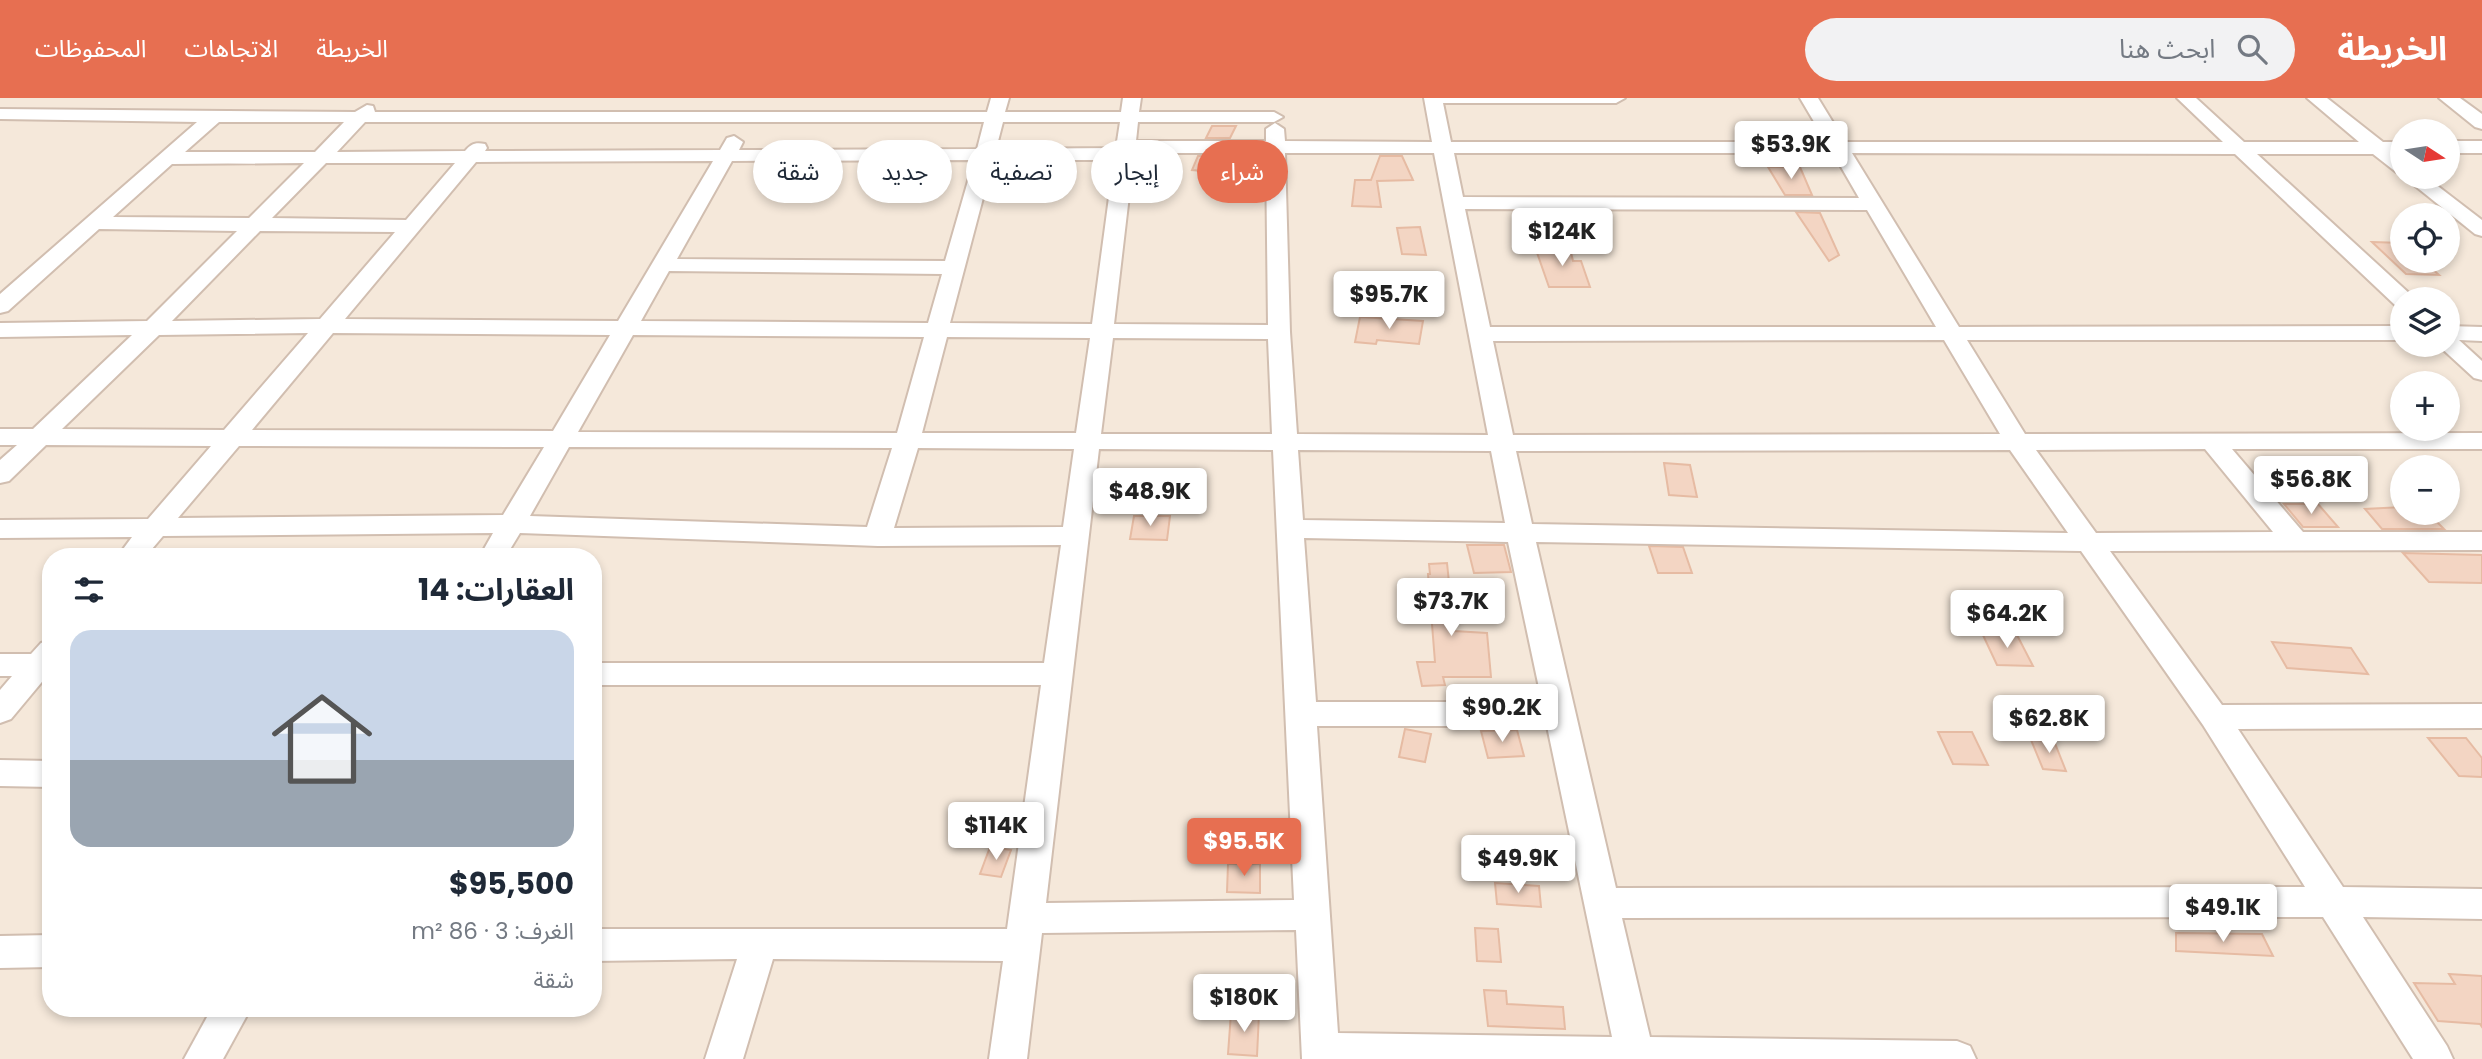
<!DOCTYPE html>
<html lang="ar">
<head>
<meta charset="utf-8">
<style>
  body { margin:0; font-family:Poppins,"Noto Sans Arabic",sans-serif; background:#f2f2f3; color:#1f2937; direction:rtl; height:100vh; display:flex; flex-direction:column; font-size:26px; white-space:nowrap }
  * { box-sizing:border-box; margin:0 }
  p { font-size:23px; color:#747a83 }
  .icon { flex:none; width:38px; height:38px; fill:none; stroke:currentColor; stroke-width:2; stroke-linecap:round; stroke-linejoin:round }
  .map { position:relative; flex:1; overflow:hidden; direction:ltr }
  .side { position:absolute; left:42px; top:450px; width:560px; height:469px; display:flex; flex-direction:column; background:#fff; border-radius:28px; box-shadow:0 4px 10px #0003; direction:rtl }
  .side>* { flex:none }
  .guide { position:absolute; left:623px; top:42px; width:665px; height:63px; direction:rtl; display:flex; gap:14px }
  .needle { width:46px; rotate:102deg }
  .controls { position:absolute; left:2390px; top:21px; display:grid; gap:14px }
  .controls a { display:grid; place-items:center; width:70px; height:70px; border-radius:50%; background:#fff; box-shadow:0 4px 10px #0003; font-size:35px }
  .price { position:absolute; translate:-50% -60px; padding:0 16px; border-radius:7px; background:#fff; color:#222; font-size:23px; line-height:46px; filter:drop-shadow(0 2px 4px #0008) }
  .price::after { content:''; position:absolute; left:50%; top:42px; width:21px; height:16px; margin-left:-10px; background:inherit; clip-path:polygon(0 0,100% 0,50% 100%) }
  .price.current { background:#e76f51; color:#fff }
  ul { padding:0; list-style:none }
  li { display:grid; align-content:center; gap:14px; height:371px; padding:0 28px }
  li span { display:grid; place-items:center; height:217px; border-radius:21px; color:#555 }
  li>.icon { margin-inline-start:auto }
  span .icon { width:126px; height:126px; fill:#fffc; stroke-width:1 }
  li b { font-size:30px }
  h2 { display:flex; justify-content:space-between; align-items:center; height:84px; padding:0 28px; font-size:30px }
  .pill { padding:0 24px; border-radius:32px; background:#fff; box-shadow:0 4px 10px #0003; font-size:24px; line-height:63px }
  .pill.current { background:#e76f51; color:#fff }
  header { display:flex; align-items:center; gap:42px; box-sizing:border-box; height:98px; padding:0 35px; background:#e76f51; color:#fff }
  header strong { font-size:33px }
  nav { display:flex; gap:38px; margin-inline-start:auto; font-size:24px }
  .search { width:490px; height:63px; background:#f2f2f3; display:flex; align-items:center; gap:18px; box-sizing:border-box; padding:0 24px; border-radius:38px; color:#747a83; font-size:26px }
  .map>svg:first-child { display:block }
  .residential { fill:#f5e8da; fill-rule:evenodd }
  .building { fill:#f3d5c3; stroke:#e6bba3; stroke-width:2 }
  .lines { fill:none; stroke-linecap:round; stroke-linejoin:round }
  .minor-casing { stroke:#d1beb0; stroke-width:4 }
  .minor { fill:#fff; fill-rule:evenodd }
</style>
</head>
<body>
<header>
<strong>الخريطة</strong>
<div class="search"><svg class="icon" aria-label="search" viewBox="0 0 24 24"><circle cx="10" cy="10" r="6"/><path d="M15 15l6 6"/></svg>ابحث هنا</div>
<nav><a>الخريطة</a><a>الاتجاهات</a><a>المحفوظات</a></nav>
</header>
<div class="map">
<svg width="2482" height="961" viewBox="0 0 2482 961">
  <rect width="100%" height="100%" fill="#fdf6ec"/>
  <path class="residential" d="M 0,0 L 2482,0 L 2482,961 L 0,961 ZM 2403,33 L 2448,33 L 2448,79 L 2403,79 ZM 2403,117 L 2448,117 L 2448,163 L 2403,163 ZM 2403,201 L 2448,201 L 2448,247 L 2403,247 ZM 2403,285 L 2448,285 L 2448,331 L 2403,331 ZM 2403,369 L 2448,369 L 2448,415 L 2403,415 ZM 51,458 L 593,458 L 593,910 L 51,910 Z"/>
  <g class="building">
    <polygon points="1212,28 1236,28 1230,40 1206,40"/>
    <polygon points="1198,58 1223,58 1216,74 1192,72"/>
    <polygon points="1380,58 1402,58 1413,82 1377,83 1381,109 1352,108 1355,82 1371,82"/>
    <polygon points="1768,69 1800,69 1812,97 1785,97"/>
    <polygon points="1796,114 1820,115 1839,157 1829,163"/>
    <polygon points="1420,129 1426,157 1402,156 1397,130"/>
    <polygon points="2372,144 2403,145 2403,163 2423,163 2439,177 2406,176"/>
    <polygon points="1535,149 1570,150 1573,163 1581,163 1590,189 1549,189"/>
    <polygon points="1360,219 1423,223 1419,246 1377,242 1376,246 1355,244"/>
    <polygon points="1664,365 1690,367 1697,399 1669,397"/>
    <polygon points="2284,406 2318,406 2338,429 2303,429"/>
    <polygon points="2403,409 2403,415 2428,415 2444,431 2382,431 2365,411"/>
    <polygon points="1134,418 1170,418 1167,442 1130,441"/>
    <polygon points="1467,447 1504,447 1511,474 1474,475"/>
    <polygon points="1649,448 1683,449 1692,475 1658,475"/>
    <polygon points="2403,455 2482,457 2482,485 2429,484"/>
    <polygon points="1447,465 1454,533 1487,535 1491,579 1443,579 1445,587 1422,588 1417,564 1435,564 1428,476 1430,476 1429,466"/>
    <polygon points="1982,535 2017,537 2033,568 1997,567"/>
    <polygon points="2272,544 2351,550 2368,576 2287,570"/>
    <polygon points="1405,631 1431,636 1425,664 1399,659"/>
    <polygon points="1517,632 1524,658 1488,660 1481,633"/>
    <polygon points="1938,634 1972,634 1988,667 1953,666"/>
    <polygon points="2428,640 2466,640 2482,660 2482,679 2459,678"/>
    <polygon points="2031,642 2054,643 2066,673 2043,671"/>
    <polygon points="990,749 1011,752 1001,779 980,776"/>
    <polygon points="1228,766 1260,766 1260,795 1227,794"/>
    <polygon points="1495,785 1539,788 1541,809 1497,806"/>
    <polygon points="1475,830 1498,831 1501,864 1477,863"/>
    <polygon points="2176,835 2262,836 2273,858 2176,853"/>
    <polygon points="2449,876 2482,878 2482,929 2480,926 2438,923 2414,885 2455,886"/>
    <polygon points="1484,892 1506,893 1507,906 1563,909 1565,931 1488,928"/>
    <polygon points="1231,915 1259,916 1257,958 1228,956"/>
  </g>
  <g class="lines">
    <g class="minor-casing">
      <g id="minor">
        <path d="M 991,0 L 1009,0 L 1005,14 L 1121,14 L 1123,0 L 1141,0 L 1139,14 L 1274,14 L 1283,19 L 1274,24 L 1138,24 L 1136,43 L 1266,43 L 1266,31 L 1275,25 L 1284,31 L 1285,43 L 1432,44 L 1424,0 L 1625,0 L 1616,5 L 1443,5 L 1451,44 L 1826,44 L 1800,0 L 1818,0 L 1845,44 L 2223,44 L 2177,0 L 2196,0 L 2244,44 L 2359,44 L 2307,0 L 2327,0 L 2383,44 L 2403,44 L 2403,56 L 2397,56 L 2403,60 L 2403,76 L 2396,74 L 2373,56 L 2257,56 L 2411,197 L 2414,201 L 2403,201 L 2403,209 L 2395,207 L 2235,56 L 1852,55 L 1959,229 L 2403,228 L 2403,242 L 1967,242 L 2025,336 L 2482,335 L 2482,351 L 2232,351 L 2303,434 L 2482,434 L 2482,452 L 2110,453 L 2222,607 L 2482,606 L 2482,630 L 2238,631 L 2343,789 L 2482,791 L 2482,821 L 2363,819 L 2447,948 L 2453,961 L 2413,961 L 2323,819 L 1622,820 L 1650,939 L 1957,943 L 1970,948 L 1976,961 L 1302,961 L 1296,832 L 1042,835 L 1027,961 L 989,961 L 1003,863 L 773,861 L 743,961 L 705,961 L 737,861 L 593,863 L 593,831 L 1007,831 L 1041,587 L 593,587 L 593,565 L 1044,565 L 1061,447 L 878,448 L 520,435 L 506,458 L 480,458 L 493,435 L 163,438 L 146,458 L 118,458 L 132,439 L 0,440 L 0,422 L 148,421 L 211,348 L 46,347 L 9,383 L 0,385 L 0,362 L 17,347 L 0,347 L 0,331 L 33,331 L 132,237 L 0,239 L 0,225 L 147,223 L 237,133 L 99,131 L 8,213 L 0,215 L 0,196 L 197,24 L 0,21 L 0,11 L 355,14 L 367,7 L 373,8 L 375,14 L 987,14 ZM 219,24 L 344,24 L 315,54 L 185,54 ZM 365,24 L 984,24 L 977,51 L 739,52 L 743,44 L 734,38 L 727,40 L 720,52 L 485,53 L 487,50 L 485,46 C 475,44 471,46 465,53 L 337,54 ZM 1003,24 L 1120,24 L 1116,50 L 996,51 ZM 1134,55 L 1266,55 L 1268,227 L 1114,226 ZM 1285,55 L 1434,55 L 1488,337 L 1297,336 L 1290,234 ZM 1454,55 L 1833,55 L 1859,100 L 1463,99 ZM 974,62 L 945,163 L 677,161 L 732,63 ZM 993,62 L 1114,62 L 1092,226 L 950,225 ZM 713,63 L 618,223 L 345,221 L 476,64 ZM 304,65 L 249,120 L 113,119 L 172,66 ZM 326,65 L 455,65 L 406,122 L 272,120 ZM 1465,111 L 1867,112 L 1936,229 L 1490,229 ZM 260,133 L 395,134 L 320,221 L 172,223 ZM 669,173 L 942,176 L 928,225 L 641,223 ZM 308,235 L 224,332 L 62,331 L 159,237 ZM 333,235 L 610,237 L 553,333 L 252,332 ZM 633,237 L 924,239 L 897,335 L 578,334 ZM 947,239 L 1090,240 L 1076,335 L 922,335 ZM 1113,240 L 1268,241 L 1272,336 L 1101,336 ZM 1944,242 L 2000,336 L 1513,337 L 1493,243 ZM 239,348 L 544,349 L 503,417 L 178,420 ZM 569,349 L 892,350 L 867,429 L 530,418 ZM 918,350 L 1074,351 L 1063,429 L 894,430 ZM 1099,351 L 1273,352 L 1294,802 L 1046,805 ZM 2205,351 L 2273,434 L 2096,435 L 2036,352 ZM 1298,352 L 1491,353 L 1505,425 L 1303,422 ZM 2010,352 L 2068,435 L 1532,426 L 1516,353 ZM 1304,440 L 1508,444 L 1542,604 L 1316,604 ZM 1536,444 L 2081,453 L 2203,627 L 2305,789 L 1616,790 ZM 1317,628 L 1547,628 L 1612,939 L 1338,935 Z"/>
        <polygon points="2439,0 2460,0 2482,16 2482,31 2475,29"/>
        <rect x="2448" y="43" width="34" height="12"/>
        <polygon points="2404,79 2426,79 2482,122 2482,138 2475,136"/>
        <polygon points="2448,228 2482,229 2482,243 2459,242 2482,263 2482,282 2474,280 2438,247 2448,247"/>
        <polygon points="51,542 51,573 11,621 0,625 0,592 12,578 0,578 0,556 31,556 41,545"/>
        <polygon points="0,662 51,663 51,689 0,688"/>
        <polygon points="51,837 51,869 0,870 0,838"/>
        <polygon points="212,910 251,910 223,961 184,961"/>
      </g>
    </g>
    <use href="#minor" class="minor"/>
  </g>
</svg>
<div class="controls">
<a><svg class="needle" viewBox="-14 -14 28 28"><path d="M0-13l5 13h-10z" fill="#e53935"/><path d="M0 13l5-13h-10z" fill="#747a83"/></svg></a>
<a><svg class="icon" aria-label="locate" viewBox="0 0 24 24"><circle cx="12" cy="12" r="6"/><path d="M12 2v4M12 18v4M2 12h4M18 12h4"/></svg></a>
<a><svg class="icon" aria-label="layers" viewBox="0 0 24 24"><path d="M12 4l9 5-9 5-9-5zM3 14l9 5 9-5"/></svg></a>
<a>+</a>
<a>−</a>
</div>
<b class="price" style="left:1791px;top:83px">$53.9K</b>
<b class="price" style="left:1562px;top:170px">$124K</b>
<b class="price" style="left:1389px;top:233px">$95.7K</b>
<b class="price" style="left:2311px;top:418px">$56.8K</b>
<b class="price" style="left:1150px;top:430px">$48.9K</b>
<b class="price" style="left:1451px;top:540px">$73.7K</b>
<b class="price" style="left:2007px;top:552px">$64.2K</b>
<b class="price" style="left:1502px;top:646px">$90.2K</b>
<b class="price" style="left:2049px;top:657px">$62.8K</b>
<b class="price" style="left:996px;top:764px">$114K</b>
<b class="price current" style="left:1244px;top:780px">$95.5K</b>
<b class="price" style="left:1518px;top:797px">$49.9K</b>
<b class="price" style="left:2223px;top:846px">$49.1K</b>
<b class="price" style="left:1244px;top:936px">$180K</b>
<div class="guide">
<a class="pill current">شراء</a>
<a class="pill">إيجار</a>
<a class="pill">تصفية</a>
<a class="pill">جديد</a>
<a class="pill">شقة</a>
</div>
<section class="side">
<h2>العقارات: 14<svg class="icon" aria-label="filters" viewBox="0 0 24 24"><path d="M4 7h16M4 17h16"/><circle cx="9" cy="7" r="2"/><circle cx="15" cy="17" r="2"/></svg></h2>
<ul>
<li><span style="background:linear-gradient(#c9d6e8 60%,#9aa5b1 0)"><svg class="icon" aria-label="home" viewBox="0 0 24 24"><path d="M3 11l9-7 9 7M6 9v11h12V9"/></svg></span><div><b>$95,500</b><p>الغرف: 3 · 86 m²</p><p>شقة</p></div></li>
</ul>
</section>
</div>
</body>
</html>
